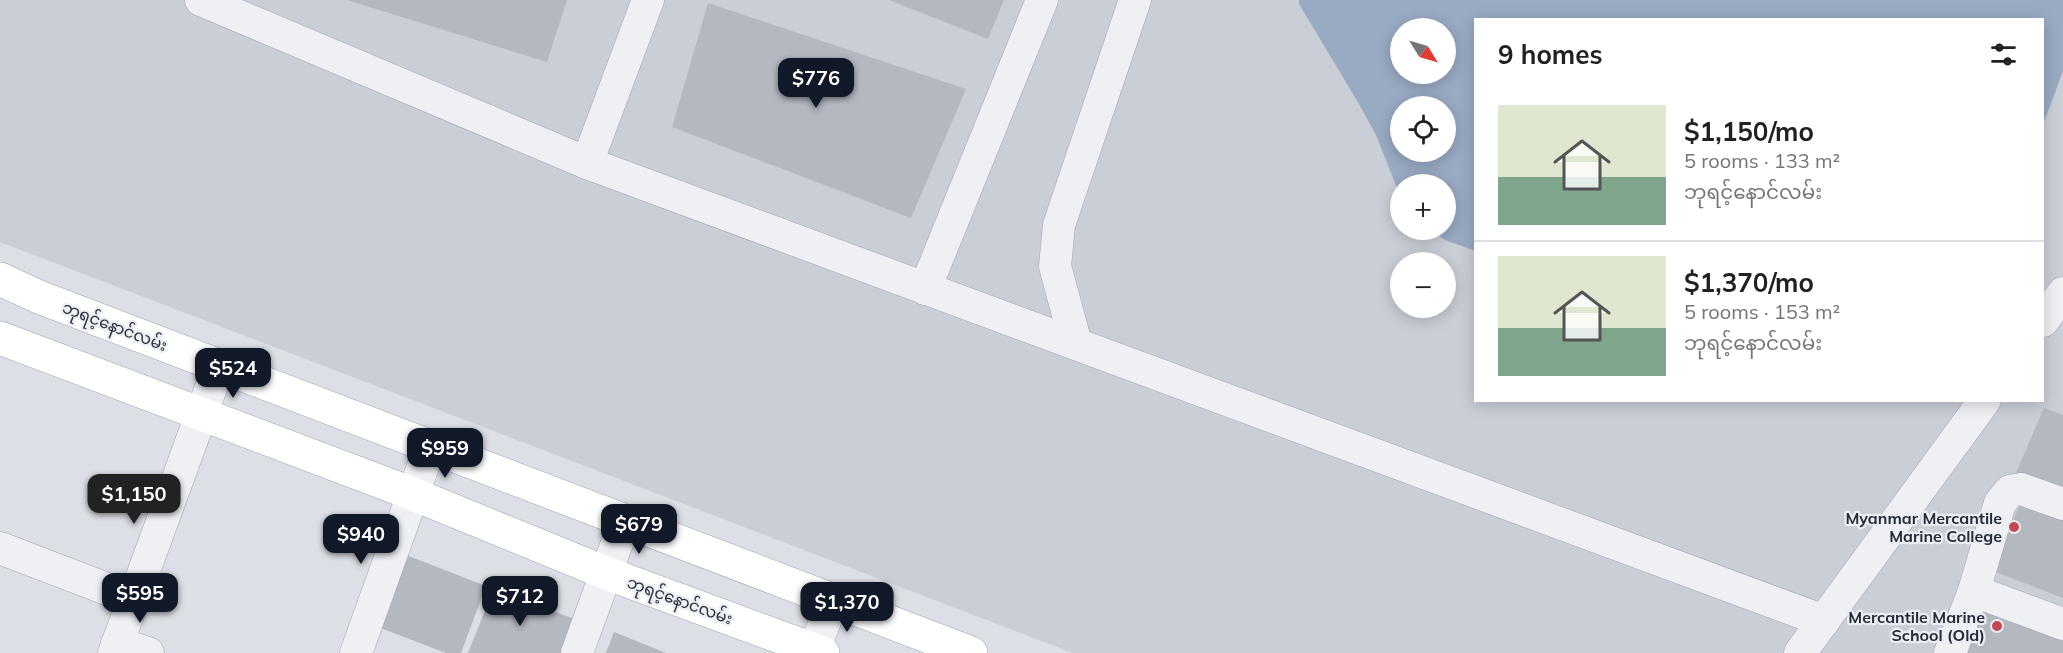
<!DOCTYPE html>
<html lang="en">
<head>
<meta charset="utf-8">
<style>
  body { margin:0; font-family:Mulish,"Noto Sans Myanmar",sans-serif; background:#f6f6f6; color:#202124; height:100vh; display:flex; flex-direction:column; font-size:22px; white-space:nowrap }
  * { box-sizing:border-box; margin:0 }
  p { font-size:20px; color:#757577 }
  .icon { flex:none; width:33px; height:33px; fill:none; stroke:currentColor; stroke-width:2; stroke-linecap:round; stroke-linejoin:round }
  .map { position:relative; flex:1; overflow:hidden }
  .drawer { position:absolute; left:1474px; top:18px; width:570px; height:384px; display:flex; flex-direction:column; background:#fff; border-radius:0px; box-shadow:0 3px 15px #0003 }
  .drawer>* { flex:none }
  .needle { width:39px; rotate:127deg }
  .tools { position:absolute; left:1390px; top:18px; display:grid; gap:12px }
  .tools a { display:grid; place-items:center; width:66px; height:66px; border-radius:50%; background:#fff; box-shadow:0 3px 15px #0003; font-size:30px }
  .price { position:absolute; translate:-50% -51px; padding:0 14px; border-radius:12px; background:#111827; color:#fff; font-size:20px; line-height:39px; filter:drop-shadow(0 2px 3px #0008) }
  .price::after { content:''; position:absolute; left:50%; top:36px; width:18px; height:14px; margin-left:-9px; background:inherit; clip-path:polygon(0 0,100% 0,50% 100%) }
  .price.on { background:#222; color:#fff }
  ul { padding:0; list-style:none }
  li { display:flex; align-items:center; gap:18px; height:150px; padding:0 24px }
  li+li { border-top:2px solid #e0e0e0 }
  li span { display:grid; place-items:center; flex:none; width:168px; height:120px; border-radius:0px; color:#555 }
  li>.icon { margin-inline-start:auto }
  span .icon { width:72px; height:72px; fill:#fffc; stroke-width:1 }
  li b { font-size:26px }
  h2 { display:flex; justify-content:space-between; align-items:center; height:72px; padding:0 24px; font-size:26px }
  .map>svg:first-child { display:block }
  .built { fill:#caced6; fill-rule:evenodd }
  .water { fill:#99aac3; fill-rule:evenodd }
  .building { fill:#b4b8c1 }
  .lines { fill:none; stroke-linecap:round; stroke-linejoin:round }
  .minor-casing { stroke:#a2a6ae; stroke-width:33 }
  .major-casing { stroke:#9da3b0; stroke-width:34 }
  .minor { stroke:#eef0f4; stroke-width:32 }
  .major { stroke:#fff; stroke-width:33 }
  .poi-dot { fill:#c24951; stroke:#ebeef3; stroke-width:2 }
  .labels { text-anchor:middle; stroke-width:4.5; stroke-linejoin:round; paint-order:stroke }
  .street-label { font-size:16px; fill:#272c3a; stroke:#ebeef3 }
  .poi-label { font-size:16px; font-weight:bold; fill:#272c3a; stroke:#ebeef3; text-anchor:end }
</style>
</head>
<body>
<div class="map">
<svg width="2063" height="653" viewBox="0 0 2063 653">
  <rect width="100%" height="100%" fill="#dcdfe5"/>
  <path class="built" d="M 0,0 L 2063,0 L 2063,653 L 1073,653 L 0,242 ZM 1476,20 L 2043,20 L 2043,400 L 1476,400 ZM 1401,28 L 1446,28 L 1446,74 L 1401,74 ZM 1401,106 L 1446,106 L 1446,152 L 1401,152 ZM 1401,184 L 1446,184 L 1446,230 L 1401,230 ZM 1401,262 L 1446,262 L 1446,308 L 1401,308 Z"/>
  <path class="water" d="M 1299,0 L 2063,0 L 2063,71 L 2043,125 L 2043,20 L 1476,20 L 1476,251 L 1445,240 L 1432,230 L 1446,230 L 1446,184 L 1401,184 L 1401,198 L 1376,135 L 1359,104 L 1299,4 ZM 1401,28 L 1446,28 L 1446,74 L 1401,74 ZM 1401,106 L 1446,106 L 1446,152 L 1401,152 Z"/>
  <g class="building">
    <polygon points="347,0 567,0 547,62"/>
    <polygon points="889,0 1004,0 988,39"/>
    <polygon points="708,3 966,89 911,218 672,127"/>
    <polygon points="2044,408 2063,415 2063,498 2012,482"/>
    <polygon points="2020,504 2063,520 2063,598 1993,571"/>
    <polygon points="406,555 486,586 461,653 446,653 378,627"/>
    <polygon points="494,588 574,619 561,653 468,653"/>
    <polygon points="1979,610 2063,641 2063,653 1961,653"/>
    <polygon points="614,632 666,653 606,653"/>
  </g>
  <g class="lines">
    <g class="minor-casing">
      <g id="minor">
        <polyline points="201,0 587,163 1824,621"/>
        <polyline points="587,163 648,0"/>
        <polyline points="925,289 1042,0"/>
        <polyline points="2043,321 2063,293"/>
        <polyline points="1076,344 1055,266 1059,225 1135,0"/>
        <polyline points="0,548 133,599"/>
        <polyline points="1974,591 2063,624"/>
        <polyline points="117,643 148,653"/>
        <polyline points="114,653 219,366"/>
        <polyline points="356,653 430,447"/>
        <polyline points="577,653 625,521"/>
        <polyline points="813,653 833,600"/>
        <polyline points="1800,653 1985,400"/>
        <polyline points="1950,653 1974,591 2000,503 2010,491 2021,489 2063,504"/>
      </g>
    </g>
    <g class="major-casing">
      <g id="major">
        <polyline points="0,279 39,297 971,653"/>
        <polyline points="0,338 413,494 606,573 823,653"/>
      </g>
    </g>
    <use href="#minor" class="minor"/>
    <use href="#major" class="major"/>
  </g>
  <g class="poi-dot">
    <circle cx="2014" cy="527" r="6"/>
    <circle cx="1997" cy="626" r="6"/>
  </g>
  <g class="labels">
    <g class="street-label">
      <text transform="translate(115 326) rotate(21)" y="6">ဘုရင့်နောင်လမ်း</text>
      <text transform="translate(680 600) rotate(20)" y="6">ဘုရင့်နောင်လမ်း</text>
    </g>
    <g class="poi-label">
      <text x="2002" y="524">Myanmar Mercantile<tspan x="2002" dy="18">Marine College</tspan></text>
      <text x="1985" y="623">Mercantile Marine<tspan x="1985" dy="18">School (Old)</tspan></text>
    </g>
  </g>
</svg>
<div class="tools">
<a><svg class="needle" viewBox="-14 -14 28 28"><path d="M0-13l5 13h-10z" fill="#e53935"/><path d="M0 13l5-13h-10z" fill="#757577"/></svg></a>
<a><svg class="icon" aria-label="locate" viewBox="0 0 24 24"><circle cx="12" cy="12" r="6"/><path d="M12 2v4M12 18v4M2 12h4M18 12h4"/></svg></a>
<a>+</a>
<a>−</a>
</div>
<b class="price" style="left:816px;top:109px">$776</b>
<b class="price" style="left:233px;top:399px">$524</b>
<b class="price" style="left:445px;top:479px">$959</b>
<b class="price on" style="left:134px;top:525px">$1,150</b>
<b class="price" style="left:639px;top:555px">$679</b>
<b class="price" style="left:361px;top:565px">$940</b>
<b class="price" style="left:140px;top:624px">$595</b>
<b class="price" style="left:520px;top:627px">$712</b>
<b class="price" style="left:847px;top:633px">$1,370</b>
<section class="drawer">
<h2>9 homes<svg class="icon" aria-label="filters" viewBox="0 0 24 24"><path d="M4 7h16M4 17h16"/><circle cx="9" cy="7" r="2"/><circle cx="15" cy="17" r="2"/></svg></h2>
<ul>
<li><span style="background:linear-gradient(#dfe7d0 60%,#7fa58c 0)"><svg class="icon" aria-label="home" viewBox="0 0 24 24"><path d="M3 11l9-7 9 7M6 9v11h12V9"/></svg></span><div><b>$1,150/mo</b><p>5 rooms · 133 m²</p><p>ဘုရင့်နောင်လမ်း</p></div></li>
<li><span style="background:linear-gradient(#dfe7d0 60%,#7fa58c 0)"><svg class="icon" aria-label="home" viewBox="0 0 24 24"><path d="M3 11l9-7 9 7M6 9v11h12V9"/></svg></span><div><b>$1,370/mo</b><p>5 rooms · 153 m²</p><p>ဘုရင့်နောင်လမ်း</p></div></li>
</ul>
</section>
</div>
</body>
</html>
